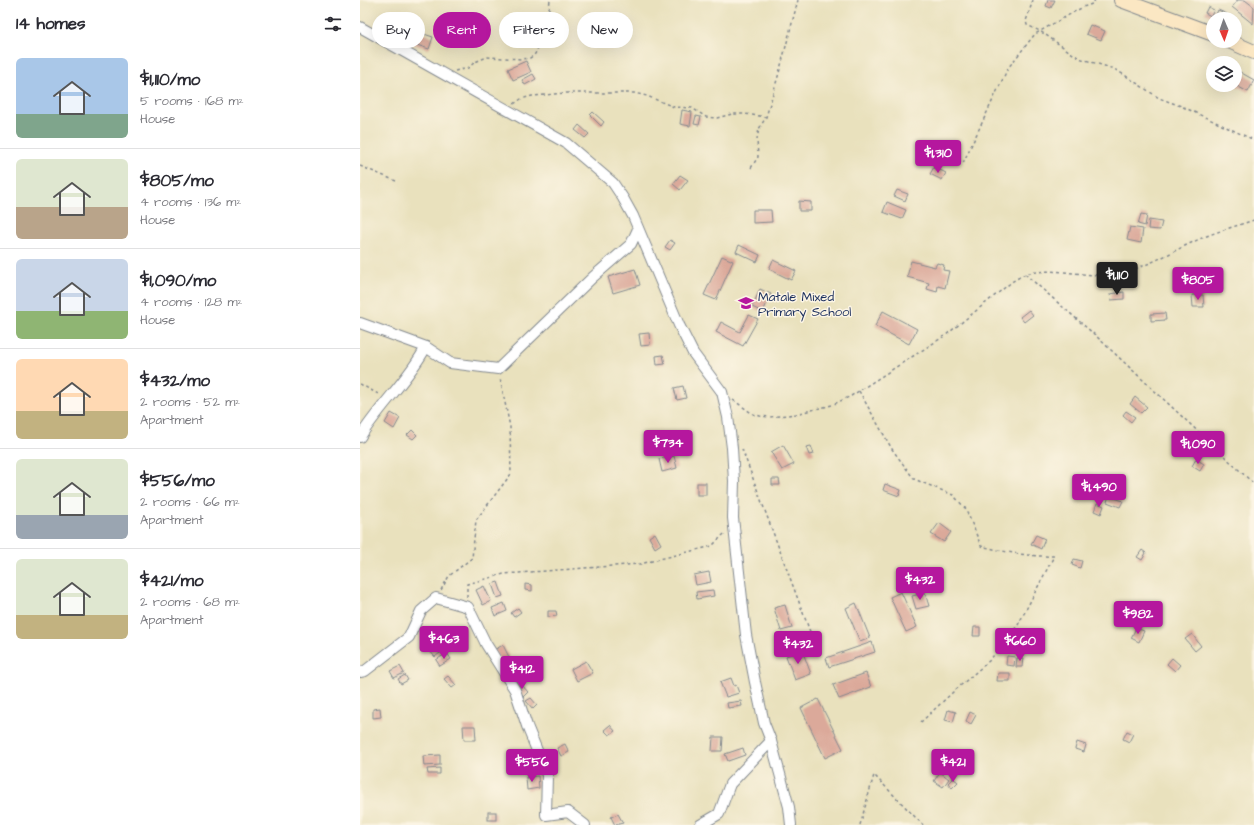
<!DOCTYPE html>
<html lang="en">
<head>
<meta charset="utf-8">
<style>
  body { margin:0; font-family:"Architects Daughter",sans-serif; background:#f7f7f7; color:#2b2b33; height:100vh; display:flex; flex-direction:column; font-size:15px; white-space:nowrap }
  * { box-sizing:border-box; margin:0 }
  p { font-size:13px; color:#7c7c81 }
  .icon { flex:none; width:22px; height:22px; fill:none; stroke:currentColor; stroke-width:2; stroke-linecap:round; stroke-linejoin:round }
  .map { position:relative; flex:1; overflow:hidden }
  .panel { display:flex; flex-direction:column; background:#fff; width:360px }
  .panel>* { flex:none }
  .guide { position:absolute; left:12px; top:12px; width:380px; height:36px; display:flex; gap:8px }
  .needle { width:26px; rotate:178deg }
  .tools { position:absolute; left:846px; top:12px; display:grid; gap:8px }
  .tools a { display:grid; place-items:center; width:36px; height:36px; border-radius:50%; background:#fff; box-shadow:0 4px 16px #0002; font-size:20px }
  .price { position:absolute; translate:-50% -34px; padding:0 9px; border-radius:4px; background:#b5179e; color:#fff; font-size:13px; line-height:26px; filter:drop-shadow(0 1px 2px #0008) }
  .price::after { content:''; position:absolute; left:50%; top:24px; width:12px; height:9px; margin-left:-6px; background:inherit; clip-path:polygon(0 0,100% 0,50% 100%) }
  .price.selected { background:#222; color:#fff }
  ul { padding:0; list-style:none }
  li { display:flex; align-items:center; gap:12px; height:100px; padding:0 16px }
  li+li { border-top:1px solid #e1e1e2 }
  li span { display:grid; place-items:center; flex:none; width:112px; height:80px; border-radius:6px; color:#555 }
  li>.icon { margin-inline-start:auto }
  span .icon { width:48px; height:48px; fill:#fffc; stroke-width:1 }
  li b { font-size:17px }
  h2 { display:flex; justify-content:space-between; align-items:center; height:48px; padding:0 16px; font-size:17px }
  .pill { padding:0 14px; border-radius:18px; background:#fff; box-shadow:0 4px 16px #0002; font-size:14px; line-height:36px }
  .pill.selected { background:#b5179e; color:#fff }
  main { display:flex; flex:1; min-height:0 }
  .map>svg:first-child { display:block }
  .building { fill:#dba99a }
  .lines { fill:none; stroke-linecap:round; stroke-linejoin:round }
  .street-casing { stroke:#82888e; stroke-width:12 }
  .secondary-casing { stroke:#82888e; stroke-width:16 }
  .path { stroke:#82888e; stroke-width:1.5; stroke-dasharray:3 3; stroke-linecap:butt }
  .street { stroke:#fff; stroke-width:10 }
  .secondary { stroke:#fbe7c3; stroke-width:14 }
  .labels { text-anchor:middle; stroke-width:3; stroke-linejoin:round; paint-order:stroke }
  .poi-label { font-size:13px; fill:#1b2f5e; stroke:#fcf5e5; text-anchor:start }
</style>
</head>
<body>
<main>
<section class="panel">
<h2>14 homes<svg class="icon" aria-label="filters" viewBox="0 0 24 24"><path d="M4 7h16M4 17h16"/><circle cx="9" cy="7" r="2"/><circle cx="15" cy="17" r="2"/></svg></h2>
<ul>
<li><span style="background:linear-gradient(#a9c7e8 70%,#7fa58c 0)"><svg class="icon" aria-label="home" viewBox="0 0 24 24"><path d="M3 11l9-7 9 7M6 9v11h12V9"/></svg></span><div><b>$1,110/mo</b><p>5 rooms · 168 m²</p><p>House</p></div></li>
<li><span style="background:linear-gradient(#dfe7d0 60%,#b9a48a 0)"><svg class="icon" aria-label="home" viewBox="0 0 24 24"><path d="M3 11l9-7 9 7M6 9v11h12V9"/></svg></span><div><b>$805/mo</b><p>4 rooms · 136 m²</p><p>House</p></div></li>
<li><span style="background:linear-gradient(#c9d6e8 65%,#8fb573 0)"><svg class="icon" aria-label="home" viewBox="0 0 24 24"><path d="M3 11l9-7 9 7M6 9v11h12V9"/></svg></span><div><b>$1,090/mo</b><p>4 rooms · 128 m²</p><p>House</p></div></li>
<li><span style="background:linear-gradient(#ffd9b3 65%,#c2b280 0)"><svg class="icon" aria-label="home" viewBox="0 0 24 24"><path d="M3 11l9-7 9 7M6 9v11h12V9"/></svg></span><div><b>$432/mo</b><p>2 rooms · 52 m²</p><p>Apartment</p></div></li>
<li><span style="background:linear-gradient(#dfe7d0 70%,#9aa5b1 0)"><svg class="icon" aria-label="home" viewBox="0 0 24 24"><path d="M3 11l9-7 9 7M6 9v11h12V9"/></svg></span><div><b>$556/mo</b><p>2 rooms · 66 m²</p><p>Apartment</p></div></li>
<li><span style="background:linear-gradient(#dfe7d0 70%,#c2b280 0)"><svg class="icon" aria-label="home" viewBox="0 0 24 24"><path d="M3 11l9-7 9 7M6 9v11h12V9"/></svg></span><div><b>$421/mo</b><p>2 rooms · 68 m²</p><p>Apartment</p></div></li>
</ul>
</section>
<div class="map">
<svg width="894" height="825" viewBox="0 0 894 825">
  <rect width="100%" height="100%" fill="#fcf5e5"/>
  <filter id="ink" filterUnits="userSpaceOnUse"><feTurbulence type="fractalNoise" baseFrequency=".025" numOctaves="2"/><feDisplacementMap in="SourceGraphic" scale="8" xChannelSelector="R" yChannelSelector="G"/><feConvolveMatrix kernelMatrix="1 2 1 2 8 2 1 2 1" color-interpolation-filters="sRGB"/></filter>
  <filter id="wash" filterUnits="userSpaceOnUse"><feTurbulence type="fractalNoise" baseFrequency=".012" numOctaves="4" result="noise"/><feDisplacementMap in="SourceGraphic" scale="16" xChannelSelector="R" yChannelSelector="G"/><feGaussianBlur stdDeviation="0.9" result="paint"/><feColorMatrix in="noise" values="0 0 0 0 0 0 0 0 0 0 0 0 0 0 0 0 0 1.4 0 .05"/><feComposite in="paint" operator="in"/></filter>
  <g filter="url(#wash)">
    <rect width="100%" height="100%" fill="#e9e1bd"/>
    <g id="blocks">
      <g class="building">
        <polygon points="688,0 695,0 691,8 686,6"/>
        <polygon points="878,0 885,0 894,7 893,24 872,7"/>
        <polygon points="848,7 854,10 851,16 845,13"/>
        <polygon points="858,10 867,14 865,19 854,19"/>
        <polygon points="40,23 51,27 46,40 35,35"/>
        <polygon points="730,25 745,31 741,40 726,34"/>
        <polygon points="55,31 73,37 69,49 51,43"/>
        <polygon points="166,61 171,72 153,80 148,69"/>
        <polygon points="880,72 894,80 888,92 875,85 875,82"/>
        <polygon points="173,74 176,79 165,85 162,80"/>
        <polygon points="322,110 332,112 330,126 320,124"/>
        <polygon points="233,112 244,122 241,126 230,115"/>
        <polygon points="336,116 341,117 339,125 334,124"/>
        <polygon points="219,125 229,134 225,138 215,130"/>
        <polygon points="574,167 586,173 582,180 570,174"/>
        <polygon points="320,175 328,180 320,190 313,184"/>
        <polygon points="537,190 548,194 545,201 534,196"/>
        <polygon points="439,201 451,202 451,211 439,211"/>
        <polygon points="527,202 546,210 542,219 523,212"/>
        <polygon points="393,210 411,210 412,222 393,223"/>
        <polygon points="781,214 787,215 785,226 778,224"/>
        <polygon points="789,220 802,222 800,230 788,229"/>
        <polygon points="770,227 783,229 781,243 767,240"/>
        <polygon points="310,240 315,243 310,250 305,247"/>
        <polygon points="379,245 400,255 397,262 376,252"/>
        <polygon points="362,256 373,261 356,300 344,295"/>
        <polygon points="413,260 436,271 431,280 409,269"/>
        <polygon points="551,261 575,267 577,263 584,265 583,270 589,271 585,288 578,286 577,292 567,289 569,283 547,277"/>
        <polygon points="275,269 280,285 253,293 248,277"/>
        <polygon points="400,289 411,294 403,312 392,307"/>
        <polygon points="764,292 764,299 751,300 750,294"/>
        <polygon points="832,295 843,295 844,307 833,307"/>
        <polygon points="669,310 673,315 664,322 660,317"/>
        <polygon points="523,311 557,329 549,344 515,326"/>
        <polygon points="805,313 806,320 791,321 791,314"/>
        <polygon points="389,315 398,319 383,346 356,332 361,322 380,332"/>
        <polygon points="289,333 290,345 281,346 279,334"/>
        <polygon points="303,355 305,364 297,365 296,356"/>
        <polygon points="323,386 326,398 317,400 314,388"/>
        <polygon points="775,397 787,407 781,413 770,404"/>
        <polygon points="766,411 775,417 771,422 763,415"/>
        <polygon points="31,413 40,418 34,429 25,423"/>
        <polygon points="52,430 57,435 53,439 47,435"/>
        <polygon points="423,445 434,464 422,470 411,452"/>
        <polygon points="451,446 454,454 449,455 446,447"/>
        <polygon points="314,456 317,468 302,472 299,459"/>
        <polygon points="836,459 844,464 840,471 832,466"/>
        <polygon points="412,479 419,479 420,485 412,485"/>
        <rect x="337" y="483" width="9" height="12"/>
        <polygon points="525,484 541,490 539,496 523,490"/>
        <polygon points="749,496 763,501 760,507 747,502"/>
        <polygon points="737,503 744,506 741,514 734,511"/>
        <polygon points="579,523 591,532 584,542 571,534"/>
        <polygon points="295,533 301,544 295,548 289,537"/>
        <polygon points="676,535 685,539 681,549 671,544"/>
        <polygon points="782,550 786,553 782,560 777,557"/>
        <polygon points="714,559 722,561 720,568 712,565"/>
        <polygon points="349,572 351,582 336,585 334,575"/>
        <polygon points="138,582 143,596 137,598 132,584"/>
        <polygon points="165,584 172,585 172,591 165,590"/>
        <polygon points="124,586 131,601 123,605 116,590"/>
        <polygon points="353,590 354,596 337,599 336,592"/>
        <polygon points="541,592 557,627 546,632 530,597"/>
        <polygon points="565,593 569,606 556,609 552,596"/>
        <polygon points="144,603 147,611 135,616 132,608"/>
        <polygon points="496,603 510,638 500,642 486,608"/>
        <polygon points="425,605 432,628 421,631 414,608"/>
        <polygon points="158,608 161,612 154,617 151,613"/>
        <polygon points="188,611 196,611 197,616 188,617"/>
        <polygon points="614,627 620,627 620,636 613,636"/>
        <polygon points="776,628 784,631 779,642 771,638"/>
        <polygon points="832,634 841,646 835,651 825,639"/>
        <polygon points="78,640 86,648 75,657 68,649"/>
        <polygon points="512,642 515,652 469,667 466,658"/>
        <polygon points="143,645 149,657 140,662 134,650"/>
        <polygon points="442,650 451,674 435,680 426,656"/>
        <polygon points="87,653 91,659 80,666 76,660"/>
        <polygon points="647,656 655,657 654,666 646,665"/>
        <polygon points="657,658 663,658 662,667 656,667"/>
        <polygon points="812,658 820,665 815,671 807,664"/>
        <polygon points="226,661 233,673 217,681 211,669"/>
        <polygon points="40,666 44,673 34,678 30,671"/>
        <polygon points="506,673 511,687 479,699 473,685"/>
        <polygon points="638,673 650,673 650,681 637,681"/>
        <polygon points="45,675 48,680 41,684 38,679"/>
        <polygon points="88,676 96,685 92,688 84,679"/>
        <polygon points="371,678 374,686 376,685 379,693 366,697 360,682"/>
        <polygon points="161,684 168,692 164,696 157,689"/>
        <polygon points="171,698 177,705 173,709 166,701"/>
        <polygon points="458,699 483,749 465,758 441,708"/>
        <polygon points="381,701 382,706 368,708 367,703"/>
        <polygon points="20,708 21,717 13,718 13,709"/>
        <polygon points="588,710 596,712 593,722 585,720"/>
        <polygon points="610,712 616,715 611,724 606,721"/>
        <polygon points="250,725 255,731 249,735 244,730"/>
        <polygon points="103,726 115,726 116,740 104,740"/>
        <polygon points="767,731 773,734 769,742 763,739"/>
        <polygon points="353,737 363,737 362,751 352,751"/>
        <polygon points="717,742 726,745 724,752 715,749"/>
        <polygon points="205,744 209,752 201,756 197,748"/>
        <polygon points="383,748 385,755 368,761 365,754"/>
        <polygon points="80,755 80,765 64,766 63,756"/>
        <polygon points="80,768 80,774 68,774 67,769"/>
        <polygon points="580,772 589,779 583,787 574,781"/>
        <polygon points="178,776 179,788 167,790 166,777"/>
        <polygon points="593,778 598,782 592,788 588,783"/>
        <rect x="128" y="812" width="8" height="8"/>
        <polygon points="258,814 263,823 255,825 251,817"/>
      </g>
    </g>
  </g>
  <g filter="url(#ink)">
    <use href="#blocks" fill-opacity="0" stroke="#82888e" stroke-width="1"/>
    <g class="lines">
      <g class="street-casing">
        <g id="street">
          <polyline points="0,27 206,143 253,183 263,198 273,216 319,325 333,353 362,392 368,417 372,448 374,481 373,518 386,635 395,682 404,723 411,741 429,807 431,825"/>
          <polyline points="0,323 66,347 90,363 138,369 233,277 271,244 278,229"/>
          <path d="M 0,437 C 20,405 49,379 66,347"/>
          <polyline points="0,672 5,671 49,637 61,611 76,598 108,607 126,644 155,690 167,726 187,775 186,815 208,812 225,825"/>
          <polyline points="340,825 359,814 370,784 411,741"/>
        </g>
      </g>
      <g class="secondary-casing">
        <g id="secondary">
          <polyline points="761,0 853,34"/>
          <polyline points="869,41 894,52"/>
        </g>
      </g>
      <g class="path">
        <polyline points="673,0 666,21 667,25 680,31 719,58 754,69 766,76 799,98 821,106 894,140"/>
        <polyline points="95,71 108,68 115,62 127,57 162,59 170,58 175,54 182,39 184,29 187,24 190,0"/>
        <polyline points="154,104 161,99 172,96 207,93 274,93 287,96 314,107 332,108 346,117 357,118 372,114 385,114 406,117"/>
        <polyline points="603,163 648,68 675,34 723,7 732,4 735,0"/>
        <polyline points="0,166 36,181"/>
        <polyline points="391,168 398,157 397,139 399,129 406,117 419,73 438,0"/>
        <polyline points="665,274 735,335 894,484"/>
        <polyline points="0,384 20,395"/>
        <path d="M 499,391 L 532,449 L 554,479 L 593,495 L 606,509 L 621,546 C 645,552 669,557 694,556 L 658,625 L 630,660 L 593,692 L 561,722"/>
        <path d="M 373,400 L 393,414 L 400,416 L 410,417 L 436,414 L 472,405 L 491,396 L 586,335 L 653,281 C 657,279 662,275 666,274 C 692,267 720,276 746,275 C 777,273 803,256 831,243 C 851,233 873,227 894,220"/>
        <polyline points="382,449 455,645"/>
        <polyline points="81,590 89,576 112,558 116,520 151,474 150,427 140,378"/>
        <polyline points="107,597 107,584 144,574 280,564 352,546 365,533"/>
        <polyline points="500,825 514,775 563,825"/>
      </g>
      <use href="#street" class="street"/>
      <use href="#secondary" class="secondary"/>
    </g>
  </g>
  <defs>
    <g id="school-bare" transform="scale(1.2)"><path d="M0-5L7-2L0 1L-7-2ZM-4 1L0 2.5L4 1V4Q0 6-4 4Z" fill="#b5179e" stroke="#fcf5e5" stroke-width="2.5" paint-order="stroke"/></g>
  </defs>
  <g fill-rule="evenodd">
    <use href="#school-bare" x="386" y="303"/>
  </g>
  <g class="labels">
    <g class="poi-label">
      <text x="398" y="301">Matale Mixed<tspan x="398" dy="15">Primary School</tspan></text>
    </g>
  </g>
</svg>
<div class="tools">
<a><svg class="needle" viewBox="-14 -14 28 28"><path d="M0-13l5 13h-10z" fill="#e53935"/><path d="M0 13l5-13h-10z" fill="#7c7c81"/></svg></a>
<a><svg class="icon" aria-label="layers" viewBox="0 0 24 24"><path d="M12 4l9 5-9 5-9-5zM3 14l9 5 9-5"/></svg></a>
</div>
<b class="price" style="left:578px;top:174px">$1,310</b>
<b class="price selected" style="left:757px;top:296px">$1,110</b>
<b class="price" style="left:838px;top:301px">$805</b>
<b class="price" style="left:308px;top:464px">$734</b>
<b class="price" style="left:838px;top:465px">$1,090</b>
<b class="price" style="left:739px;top:508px">$1,490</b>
<b class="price" style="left:560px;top:601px">$432</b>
<b class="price" style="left:778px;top:635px">$982</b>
<b class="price" style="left:84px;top:660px">$463</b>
<b class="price" style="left:660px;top:662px">$660</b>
<b class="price" style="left:438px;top:665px">$432</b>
<b class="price" style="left:162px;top:690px">$412</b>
<b class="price" style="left:172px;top:783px">$556</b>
<b class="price" style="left:593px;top:783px">$421</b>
<div class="guide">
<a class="pill">Buy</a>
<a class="pill selected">Rent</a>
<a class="pill">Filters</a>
<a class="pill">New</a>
</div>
</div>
</main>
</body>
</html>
